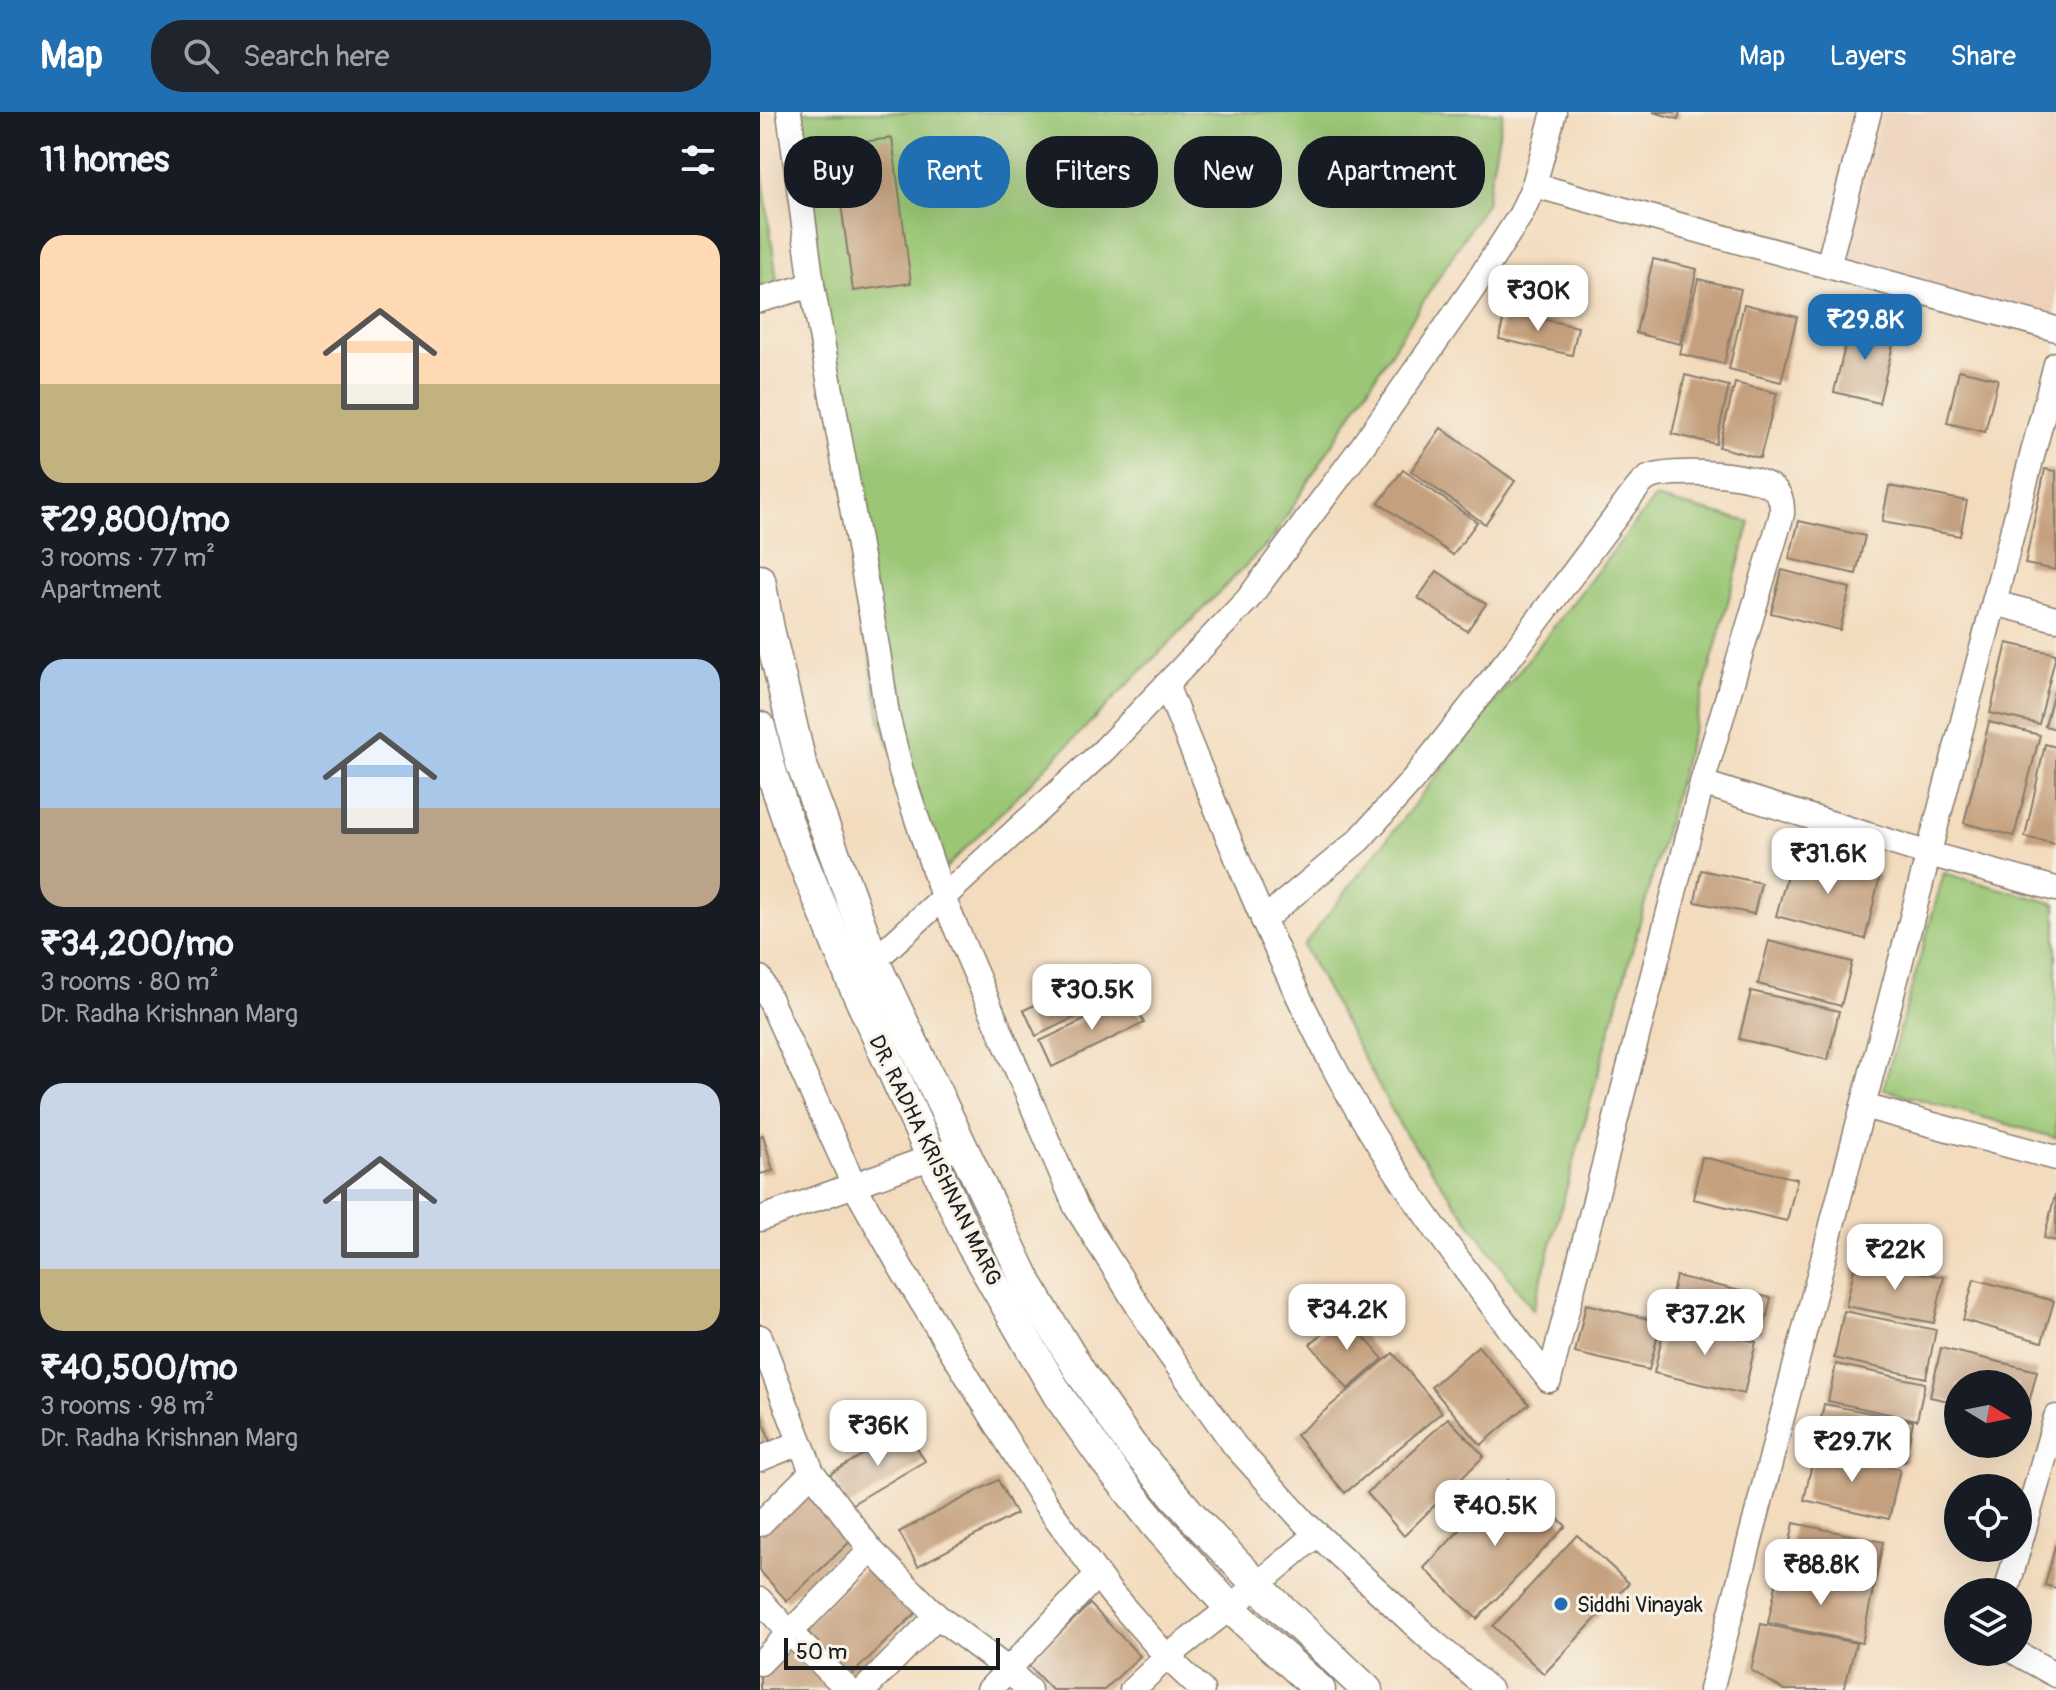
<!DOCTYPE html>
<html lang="en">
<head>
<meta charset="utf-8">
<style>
  body { margin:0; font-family:Pangolin,sans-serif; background:#20242c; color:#f1f3f6; height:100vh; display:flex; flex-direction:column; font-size:30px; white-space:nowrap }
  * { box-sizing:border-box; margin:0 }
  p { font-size:26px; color:#9ea1a6 }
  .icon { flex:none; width:44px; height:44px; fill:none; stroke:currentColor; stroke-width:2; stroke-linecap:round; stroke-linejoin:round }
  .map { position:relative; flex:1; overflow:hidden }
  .panel { display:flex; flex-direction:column; background:#171b24; width:760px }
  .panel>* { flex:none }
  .guide { position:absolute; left:24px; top:24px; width:760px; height:72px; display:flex; gap:16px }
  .needle { width:52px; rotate:100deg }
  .tools { position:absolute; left:1184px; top:1258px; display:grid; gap:16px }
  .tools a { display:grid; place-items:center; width:88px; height:88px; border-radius:50%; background:#171b24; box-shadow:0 8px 32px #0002; font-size:40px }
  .scale { position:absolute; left:24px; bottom:20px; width:216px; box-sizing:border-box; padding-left:8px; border:4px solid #1c1c1c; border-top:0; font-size:22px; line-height:28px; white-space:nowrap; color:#1c1c1c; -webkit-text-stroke:6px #f7f3e8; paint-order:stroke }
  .price { position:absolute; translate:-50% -68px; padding:0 18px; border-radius:16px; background:#fff; color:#222; font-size:26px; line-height:52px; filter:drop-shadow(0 2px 4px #0008) }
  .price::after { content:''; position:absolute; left:50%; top:48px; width:24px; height:18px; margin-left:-12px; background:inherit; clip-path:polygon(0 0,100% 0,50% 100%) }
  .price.active { background:#1f6fb2; color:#fff }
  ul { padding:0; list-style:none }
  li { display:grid; align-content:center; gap:16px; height:424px; padding:0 40px }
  li span { display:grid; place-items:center; height:248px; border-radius:24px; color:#555 }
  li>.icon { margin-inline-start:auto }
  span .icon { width:144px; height:144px; fill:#fffc; stroke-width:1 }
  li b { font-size:34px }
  h2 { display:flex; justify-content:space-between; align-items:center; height:96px; padding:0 40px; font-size:34px }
  .chip { padding:0 28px; border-radius:32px; background:#171b24; box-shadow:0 8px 32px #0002; font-size:28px; line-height:72px }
  .chip.active { background:#1f6fb2; color:#fff }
  header { display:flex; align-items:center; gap:48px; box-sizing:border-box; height:112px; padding:0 40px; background:#1f6fb2; color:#fff }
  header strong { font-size:38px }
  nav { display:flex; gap:44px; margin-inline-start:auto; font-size:28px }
  .search { width:560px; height:72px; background:#20242c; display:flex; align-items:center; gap:20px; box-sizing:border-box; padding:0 28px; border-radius:32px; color:#9ea1a6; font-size:30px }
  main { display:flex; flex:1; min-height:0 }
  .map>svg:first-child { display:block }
  .built { fill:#edd1ba }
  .green { fill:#9ac674; stroke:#5b7148; stroke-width:2 }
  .building { fill:#c5a07e }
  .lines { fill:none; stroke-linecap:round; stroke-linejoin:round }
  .minor-casing { stroke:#887c6d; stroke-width:27 }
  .tertiary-casing { stroke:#887c6d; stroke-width:33 }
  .minor { stroke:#fff; stroke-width:24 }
  .tertiary { stroke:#fff; stroke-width:30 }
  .poi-dot { fill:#1f6fb2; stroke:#f7f3e8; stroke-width:3 }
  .labels { text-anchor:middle; stroke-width:6; stroke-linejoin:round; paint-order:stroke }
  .street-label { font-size:22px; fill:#1c1c1c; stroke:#f7f3e8 }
  .poi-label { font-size:22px; fill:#1c1c1c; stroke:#f7f3e8; text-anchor:start }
</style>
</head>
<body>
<header>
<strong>Map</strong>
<div class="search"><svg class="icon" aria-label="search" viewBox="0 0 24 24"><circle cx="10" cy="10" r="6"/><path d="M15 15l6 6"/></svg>Search here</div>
<nav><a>Map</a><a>Layers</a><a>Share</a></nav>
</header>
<main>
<section class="panel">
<h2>11 homes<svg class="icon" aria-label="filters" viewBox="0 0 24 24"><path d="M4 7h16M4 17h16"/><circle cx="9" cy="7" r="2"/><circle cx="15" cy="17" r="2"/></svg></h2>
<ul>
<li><span style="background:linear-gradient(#ffd9b3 60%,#c2b280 0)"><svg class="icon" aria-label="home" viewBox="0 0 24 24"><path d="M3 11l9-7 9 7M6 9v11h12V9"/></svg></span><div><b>₹29,800/mo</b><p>3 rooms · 77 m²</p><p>Apartment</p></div></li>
<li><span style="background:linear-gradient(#a9c7e8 60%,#b9a48a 0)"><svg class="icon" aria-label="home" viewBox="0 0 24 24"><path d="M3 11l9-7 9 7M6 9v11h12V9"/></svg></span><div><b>₹34,200/mo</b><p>3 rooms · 80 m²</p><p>Dr. Radha Krishnan Marg</p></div></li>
<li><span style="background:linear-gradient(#c9d6e8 75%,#c2b280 0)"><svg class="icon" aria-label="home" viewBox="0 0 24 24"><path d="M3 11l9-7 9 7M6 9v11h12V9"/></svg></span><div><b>₹40,500/mo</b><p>3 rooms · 98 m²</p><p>Dr. Radha Krishnan Marg</p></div></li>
</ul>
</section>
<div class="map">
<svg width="1296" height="1578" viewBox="0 0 1296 1578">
  <rect width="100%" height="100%" fill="#f7f3e8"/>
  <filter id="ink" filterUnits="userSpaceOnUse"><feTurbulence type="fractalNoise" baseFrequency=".0125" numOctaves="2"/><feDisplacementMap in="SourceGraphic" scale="16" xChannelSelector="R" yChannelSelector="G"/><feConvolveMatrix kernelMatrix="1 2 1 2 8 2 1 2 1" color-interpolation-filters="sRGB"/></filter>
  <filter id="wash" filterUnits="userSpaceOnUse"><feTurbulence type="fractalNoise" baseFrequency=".006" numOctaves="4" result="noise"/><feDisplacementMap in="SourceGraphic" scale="32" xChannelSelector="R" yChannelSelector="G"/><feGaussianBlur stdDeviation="1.8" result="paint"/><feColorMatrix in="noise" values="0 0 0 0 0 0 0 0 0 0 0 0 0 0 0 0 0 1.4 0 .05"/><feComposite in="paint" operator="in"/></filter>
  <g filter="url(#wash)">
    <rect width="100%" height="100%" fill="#f3dcbe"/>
    <polygon class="built" points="1123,0 1296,0 1296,209 1084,153"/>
    <g class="green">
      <polygon points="28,0 743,0 726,91 512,427 180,762 120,608"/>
      <polygon points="0,45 18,176 0,180"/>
      <polygon points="895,386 990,410 773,1198 642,1017 543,834"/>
      <polygon points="1184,761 1296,792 1296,1026 1123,977"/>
    </g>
    <g id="blocks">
      <g class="building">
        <polygon points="893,0 920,0 918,7"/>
        <polygon points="132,26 151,171 93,179 73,34"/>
        <polygon points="893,147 937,157 920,232 876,221"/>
        <polygon points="938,167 981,177 964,252 920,242"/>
        <polygon points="984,192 1037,205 1021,270 969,257"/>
        <polygon points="745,199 818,215 812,243 739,227"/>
        <polygon points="1091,209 1136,220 1119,291 1074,280"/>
        <polygon points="1199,258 1238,267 1225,320 1187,311"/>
        <polygon points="925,263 969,274 956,332 912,322"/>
        <polygon points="975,271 1017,281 1000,346 959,335"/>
        <polygon points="681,316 755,369 725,412 651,359"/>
        <polygon points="1285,357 1296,359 1296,458 1265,452"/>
        <polygon points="643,358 717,410 693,443 619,391"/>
        <polygon points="1129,374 1207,389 1200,424 1122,410"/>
        <polygon points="1039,409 1105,424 1096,462 1029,447"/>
        <polygon points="1022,458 1090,476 1080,518 1011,501"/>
        <polygon points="677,459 726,492 707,519 658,486"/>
        <polygon points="1247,531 1296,542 1279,612 1230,601"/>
        <polygon points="1295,575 1296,575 1296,617 1285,614"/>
        <polygon points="1229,610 1280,623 1254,724 1204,711"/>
        <polygon points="1285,632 1296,635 1296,732 1265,725"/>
        <polygon points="1033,741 1120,764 1105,827 1016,804"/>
        <polygon points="941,758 1001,771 994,802 935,790"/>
        <polygon points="1009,829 1092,850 1081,894 998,872"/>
        <polygon points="355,854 367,880 276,924 264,898"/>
        <polygon points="991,879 1079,899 1068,948 979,927"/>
        <polygon points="372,885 384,911 292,955 280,929"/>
        <polygon points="3,1023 13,1059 0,1062 0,1024"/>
        <polygon points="942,1045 1037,1067 1027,1109 933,1087"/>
        <polygon points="1295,1083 1296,1083 1296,1129 1284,1126"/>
        <polygon points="1096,1148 1184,1165 1174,1211 1086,1194"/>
        <polygon points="916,1164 1011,1186 1003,1223 908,1201"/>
        <polygon points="1214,1167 1294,1189 1282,1230 1203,1208"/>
        <polygon points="826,1192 901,1210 889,1258 815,1241"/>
        <polygon points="1084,1199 1176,1218 1166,1266 1074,1246"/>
        <polygon points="585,1203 623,1247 588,1277 550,1232"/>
        <polygon points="906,1208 996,1230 984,1282 894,1261"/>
        <polygon points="718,1234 769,1292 721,1333 671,1275"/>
        <polygon points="1181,1236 1277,1259 1265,1307 1258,1305 1258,1272 1198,1272 1198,1291 1170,1285"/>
        <polygon points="633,1241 682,1300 585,1381 536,1323"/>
        <polygon points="1076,1252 1165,1271 1157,1308 1068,1289"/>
        <polygon points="1064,1292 1153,1309 1145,1350 1056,1332"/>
        <polygon points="0,1298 11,1333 0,1336"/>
        <polygon points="688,1306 724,1344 644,1424 607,1381"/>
        <polygon points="146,1317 165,1349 89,1394 70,1362"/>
        <polygon points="1055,1338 1140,1357 1129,1407 1044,1388"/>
        <polygon points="238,1368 256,1402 158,1454 139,1420"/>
        <polygon points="747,1368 761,1381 766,1375 806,1414 717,1507 664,1456"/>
        <polygon points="46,1373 95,1425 27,1489 0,1459 0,1416"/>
        <polygon points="1034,1411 1123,1430 1114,1476 1024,1457"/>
        <polygon points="817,1423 869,1471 784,1562 733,1514"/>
        <polygon points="1295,1434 1296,1434 1296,1476 1285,1473"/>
        <polygon points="112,1449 159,1498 90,1564 43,1515"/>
        <polygon points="1019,1459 1113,1478 1102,1531 1008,1511"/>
        <polygon points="330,1492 380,1544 344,1578 292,1578 267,1552"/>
        <polygon points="1001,1512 1096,1531 1084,1578 1024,1578 991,1558"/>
        <polygon points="35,1529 73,1578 0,1578 0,1563"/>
      </g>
    </g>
  </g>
  <g filter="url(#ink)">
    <use href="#blocks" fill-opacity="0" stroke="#887c6d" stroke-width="2"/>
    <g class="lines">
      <g class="minor-casing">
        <g id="minor">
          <polyline points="29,0 52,173 118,540 127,603 141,659 184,788 316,1095 400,1229 475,1334 547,1413 671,1528 730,1578"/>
          <polyline points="774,73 1296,217"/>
          <polyline points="1068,154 1109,0"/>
          <polyline points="0,188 52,173"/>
          <polyline points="1234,491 1296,507"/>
          <path d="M 406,573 C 460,705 512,839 579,965 C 638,1073 715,1171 789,1268"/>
          <polyline points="942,671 1169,742 1296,777"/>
          <path d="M 503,808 L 599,728 L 651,670 L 757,536 L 875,379 C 878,375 883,369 888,366 C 910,356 1000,360 1016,379 C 1022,386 1022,393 1022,402 L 942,671 L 789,1268"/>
          <polyline points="114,849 344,638 488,487 601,336 714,175 761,102 774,73 794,0"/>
          <polyline points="0,866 95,1075 144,1161 285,1391 351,1481 407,1545 442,1578"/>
          <polyline points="1103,994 1296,1046"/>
          <polyline points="0,1107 186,1040"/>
          <polyline points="0,1225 52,1360 111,1438 177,1504 247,1557 269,1578"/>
          <polyline points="0,1347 39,1331"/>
          <polyline points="0,1412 52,1360"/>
          <polyline points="1246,1480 1296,1305"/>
          <polyline points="0,1488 30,1521 89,1578"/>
          <polyline points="1255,1540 1296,1563"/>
          <polyline points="0,1551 111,1438"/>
          <polyline points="104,1578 177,1504"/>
          <polyline points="229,1578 337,1463"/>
          <polyline points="372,1578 407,1545 470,1496 557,1422"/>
          <polyline points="951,1578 1296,252"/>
        </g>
      </g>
      <g class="tertiary-casing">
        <g id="tertiary">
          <polyline points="0,468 9,517 41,651 114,849 268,1173 323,1264 371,1333 440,1413 510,1486 607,1578"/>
          <polyline points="0,615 11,659 33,725 91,867 211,1132 265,1226 298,1283 345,1349 396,1413 470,1496 560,1578"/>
        </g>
      </g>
      <use href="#minor" class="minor"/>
      <use href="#tertiary" class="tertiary"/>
    </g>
  </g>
  <circle class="poi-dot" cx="801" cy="1492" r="8"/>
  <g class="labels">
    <g class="street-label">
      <text transform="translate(176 1048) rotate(64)" y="8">DR. RADHA KRISHNAN MARG</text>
    </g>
    <g class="poi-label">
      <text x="817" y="1500">Siddhi Vinayak</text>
    </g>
  </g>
</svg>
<div class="tools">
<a><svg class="needle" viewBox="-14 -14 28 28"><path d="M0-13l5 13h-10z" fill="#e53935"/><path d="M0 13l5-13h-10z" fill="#9ea1a6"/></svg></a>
<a><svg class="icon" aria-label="locate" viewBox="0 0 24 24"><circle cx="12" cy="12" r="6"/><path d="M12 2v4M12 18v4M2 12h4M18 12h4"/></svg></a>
<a><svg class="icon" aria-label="layers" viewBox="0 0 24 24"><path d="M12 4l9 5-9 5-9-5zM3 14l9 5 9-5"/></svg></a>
</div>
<div class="scale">50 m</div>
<b class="price" style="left:778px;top:221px">₹30K</b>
<b class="price active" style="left:1105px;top:250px">₹29.8K</b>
<b class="price" style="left:1068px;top:784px">₹31.6K</b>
<b class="price" style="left:332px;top:920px">₹30.5K</b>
<b class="price" style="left:1135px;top:1180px">₹22K</b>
<b class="price" style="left:587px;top:1240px">₹34.2K</b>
<b class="price" style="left:945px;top:1245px">₹37.2K</b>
<b class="price" style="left:118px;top:1356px">₹36K</b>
<b class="price" style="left:1092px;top:1372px">₹29.7K</b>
<b class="price" style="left:735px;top:1436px">₹40.5K</b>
<b class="price" style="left:1061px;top:1495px">₹88.8K</b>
<div class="guide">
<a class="chip">Buy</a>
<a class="chip active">Rent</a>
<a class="chip">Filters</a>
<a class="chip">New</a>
<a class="chip">Apartment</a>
</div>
</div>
</main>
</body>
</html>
